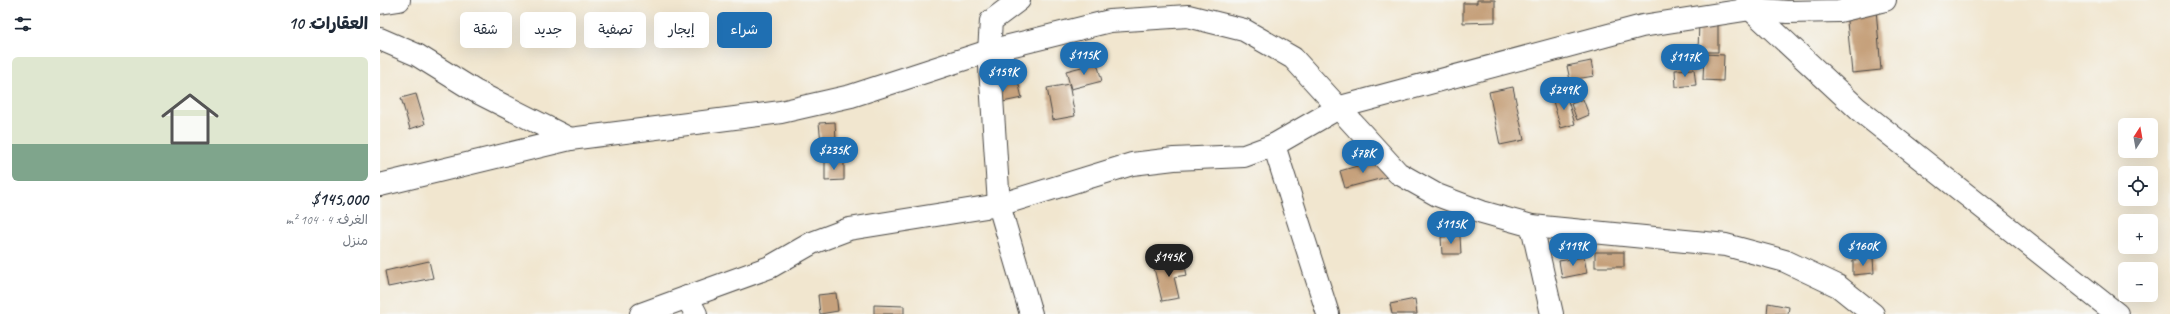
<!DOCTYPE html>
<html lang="ar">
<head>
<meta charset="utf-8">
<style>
  body { margin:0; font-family:Caveat,"Playpen Sans Arabic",sans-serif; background:#f6f6f7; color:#1f2937; direction:rtl; height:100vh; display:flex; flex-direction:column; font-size:15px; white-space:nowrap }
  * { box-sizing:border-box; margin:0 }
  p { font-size:13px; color:#747a83 }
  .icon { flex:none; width:22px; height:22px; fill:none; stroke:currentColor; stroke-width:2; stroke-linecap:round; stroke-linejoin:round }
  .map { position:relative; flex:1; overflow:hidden; direction:ltr }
  .sheet { display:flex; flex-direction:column; background:#fff; width:380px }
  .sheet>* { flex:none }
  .guide { position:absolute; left:12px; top:12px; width:380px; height:36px; direction:rtl; display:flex; gap:8px }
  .needle { width:26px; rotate:11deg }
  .fabs { position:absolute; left:1738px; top:118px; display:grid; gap:8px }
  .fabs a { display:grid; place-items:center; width:40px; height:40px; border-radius:6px; background:#fff; box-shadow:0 4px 16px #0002; font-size:20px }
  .price { position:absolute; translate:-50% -34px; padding:0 9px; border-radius:14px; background:#1f6fb2; color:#fff; font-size:13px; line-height:26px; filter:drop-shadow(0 1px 2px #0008) }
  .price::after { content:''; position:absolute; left:50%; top:24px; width:12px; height:9px; margin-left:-6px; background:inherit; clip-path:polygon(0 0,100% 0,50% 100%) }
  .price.current { background:#222; color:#fff }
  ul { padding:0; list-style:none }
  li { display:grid; align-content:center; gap:8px; height:212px; padding:0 12px }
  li+li { border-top:1px solid #e0e1e3 }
  li span { display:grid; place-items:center; height:124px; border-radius:6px; color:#555 }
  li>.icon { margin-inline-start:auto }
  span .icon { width:72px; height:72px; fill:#fffc; stroke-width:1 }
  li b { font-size:17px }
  h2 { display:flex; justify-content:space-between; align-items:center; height:48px; padding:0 12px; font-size:17px }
  .chip { padding:0 14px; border-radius:6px; background:#fff; box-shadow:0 4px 16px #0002; font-size:14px; line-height:36px }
  .chip.current { background:#1f6fb2; color:#fff }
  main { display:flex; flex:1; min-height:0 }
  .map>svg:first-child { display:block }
  .building { fill:#c6a17b }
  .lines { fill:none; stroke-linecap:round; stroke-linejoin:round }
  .street-casing { stroke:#494744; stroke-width:24 }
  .street { stroke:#fff; stroke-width:22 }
</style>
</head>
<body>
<main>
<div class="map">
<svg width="1790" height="314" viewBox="0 0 1790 314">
  <rect width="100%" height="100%" fill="#f6f6f2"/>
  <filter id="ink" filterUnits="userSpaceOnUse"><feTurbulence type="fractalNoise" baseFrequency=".025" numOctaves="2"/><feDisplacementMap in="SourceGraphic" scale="8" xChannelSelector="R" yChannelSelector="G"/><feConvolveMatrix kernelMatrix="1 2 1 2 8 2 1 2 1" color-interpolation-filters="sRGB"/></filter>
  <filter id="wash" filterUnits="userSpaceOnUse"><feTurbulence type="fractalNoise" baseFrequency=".012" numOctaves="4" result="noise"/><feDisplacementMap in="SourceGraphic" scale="16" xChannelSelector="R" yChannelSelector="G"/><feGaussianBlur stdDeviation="0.9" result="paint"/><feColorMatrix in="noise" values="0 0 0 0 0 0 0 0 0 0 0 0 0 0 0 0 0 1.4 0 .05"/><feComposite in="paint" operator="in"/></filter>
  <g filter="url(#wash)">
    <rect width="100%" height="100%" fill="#f1e6cf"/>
    <g id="blocks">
      <g class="building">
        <polygon points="1097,0 1115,0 1115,22 1083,23 1083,3 1097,3"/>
        <polygon points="1496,9 1501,70 1472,73 1466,11"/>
        <polygon points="1319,21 1338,21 1338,52 1318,52"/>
        <polygon points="1324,54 1344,55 1343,81 1323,80"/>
        <polygon points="1211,61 1214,76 1190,80 1187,66"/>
        <polygon points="717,63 722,81 691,89 686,71"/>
        <polygon points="1314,69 1316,85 1296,87 1295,70"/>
        <polygon points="638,81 642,98 608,105 604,88"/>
        <polygon points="689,84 695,116 673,120 667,88"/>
        <polygon points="1133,87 1144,140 1120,145 1109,92"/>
        <polygon points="36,94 45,124 30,129 21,98"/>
        <polygon points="1186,94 1195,124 1181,128 1172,98"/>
        <polygon points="1203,99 1209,115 1197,120 1191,104"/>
        <polygon points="455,122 456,141 441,142 439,123"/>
        <polygon points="1001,159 1007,177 965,188 960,171"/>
        <polygon points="464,161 464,180 445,181 445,162"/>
        <polygon points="1080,236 1081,254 1062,254 1061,237"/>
        <rect x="1215" y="252" width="29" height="15"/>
        <polygon points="1204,257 1207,273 1182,278 1179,261"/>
        <polygon points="803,258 807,275 794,277 799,298 782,301 773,264"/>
        <polygon points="1493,258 1494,273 1473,275 1473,260"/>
        <polygon points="49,261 53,278 8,287 5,271"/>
        <polygon points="456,293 458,311 440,314 438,295"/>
        <polygon points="1035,299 1037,314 1012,314 1010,304"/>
        <polygon points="1388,303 1409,307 1408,314 1387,314"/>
        <polygon points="494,305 524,306 524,314 494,314"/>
      </g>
    </g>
  </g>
  <g filter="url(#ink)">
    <use href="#blocks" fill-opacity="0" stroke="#494744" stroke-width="1"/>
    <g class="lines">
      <g class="street-casing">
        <g id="street">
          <polyline points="639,0 611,21 609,51 619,205 651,314"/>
          <polyline points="0,3 19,0"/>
          <polyline points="1366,5 1478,109 1737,314"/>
          <polyline points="0,39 37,55 95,91 190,139"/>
          <polyline points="894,145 948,314"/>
          <polyline points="0,185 190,139 401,112 471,96 609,51 730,21 808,16 864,30 913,58 1018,173 1057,195 1102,212 1152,226 1346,245 1405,261 1458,286 1493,314"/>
          <polyline points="1152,226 1172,314"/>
          <polyline points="307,297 316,314"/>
          <polyline points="261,314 390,267 432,243 469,229 619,205 752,164 794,159 864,156 894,145 960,107 1262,26 1371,9 1407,12 1459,11 1505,0"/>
        </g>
      </g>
      <use href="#street" class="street"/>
    </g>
  </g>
</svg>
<div class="fabs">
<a><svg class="needle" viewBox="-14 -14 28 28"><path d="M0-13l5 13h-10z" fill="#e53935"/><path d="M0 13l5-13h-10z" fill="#747a83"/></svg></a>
<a><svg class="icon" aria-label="locate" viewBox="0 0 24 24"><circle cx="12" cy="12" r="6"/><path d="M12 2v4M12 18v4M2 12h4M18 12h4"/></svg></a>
<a>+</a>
<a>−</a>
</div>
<b class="price" style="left:704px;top:76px">$115K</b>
<b class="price" style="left:1305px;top:78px">$117K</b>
<b class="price" style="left:623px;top:93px">$159K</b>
<b class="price" style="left:1184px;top:111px">$249K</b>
<b class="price" style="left:454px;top:171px">$235K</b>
<b class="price" style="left:983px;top:174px">$78K</b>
<b class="price" style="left:1071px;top:245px">$115K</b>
<b class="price" style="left:1193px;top:267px">$119K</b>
<b class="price" style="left:1483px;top:267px">$160K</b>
<b class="price current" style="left:789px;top:278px">$145K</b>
<div class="guide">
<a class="chip current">شراء</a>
<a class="chip">إيجار</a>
<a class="chip">تصفية</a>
<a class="chip">جديد</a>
<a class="chip">شقة</a>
</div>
</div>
<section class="sheet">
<h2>العقارات: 10<svg class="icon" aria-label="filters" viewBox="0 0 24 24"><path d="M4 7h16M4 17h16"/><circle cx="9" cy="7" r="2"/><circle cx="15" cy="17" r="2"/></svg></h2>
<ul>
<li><span style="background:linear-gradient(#dfe7d0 70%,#7fa58c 0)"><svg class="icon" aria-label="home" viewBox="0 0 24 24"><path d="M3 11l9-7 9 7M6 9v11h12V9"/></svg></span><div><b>$145,000</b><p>الغرف: 4 · 104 m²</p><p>منزل</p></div></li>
</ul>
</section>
</main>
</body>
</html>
